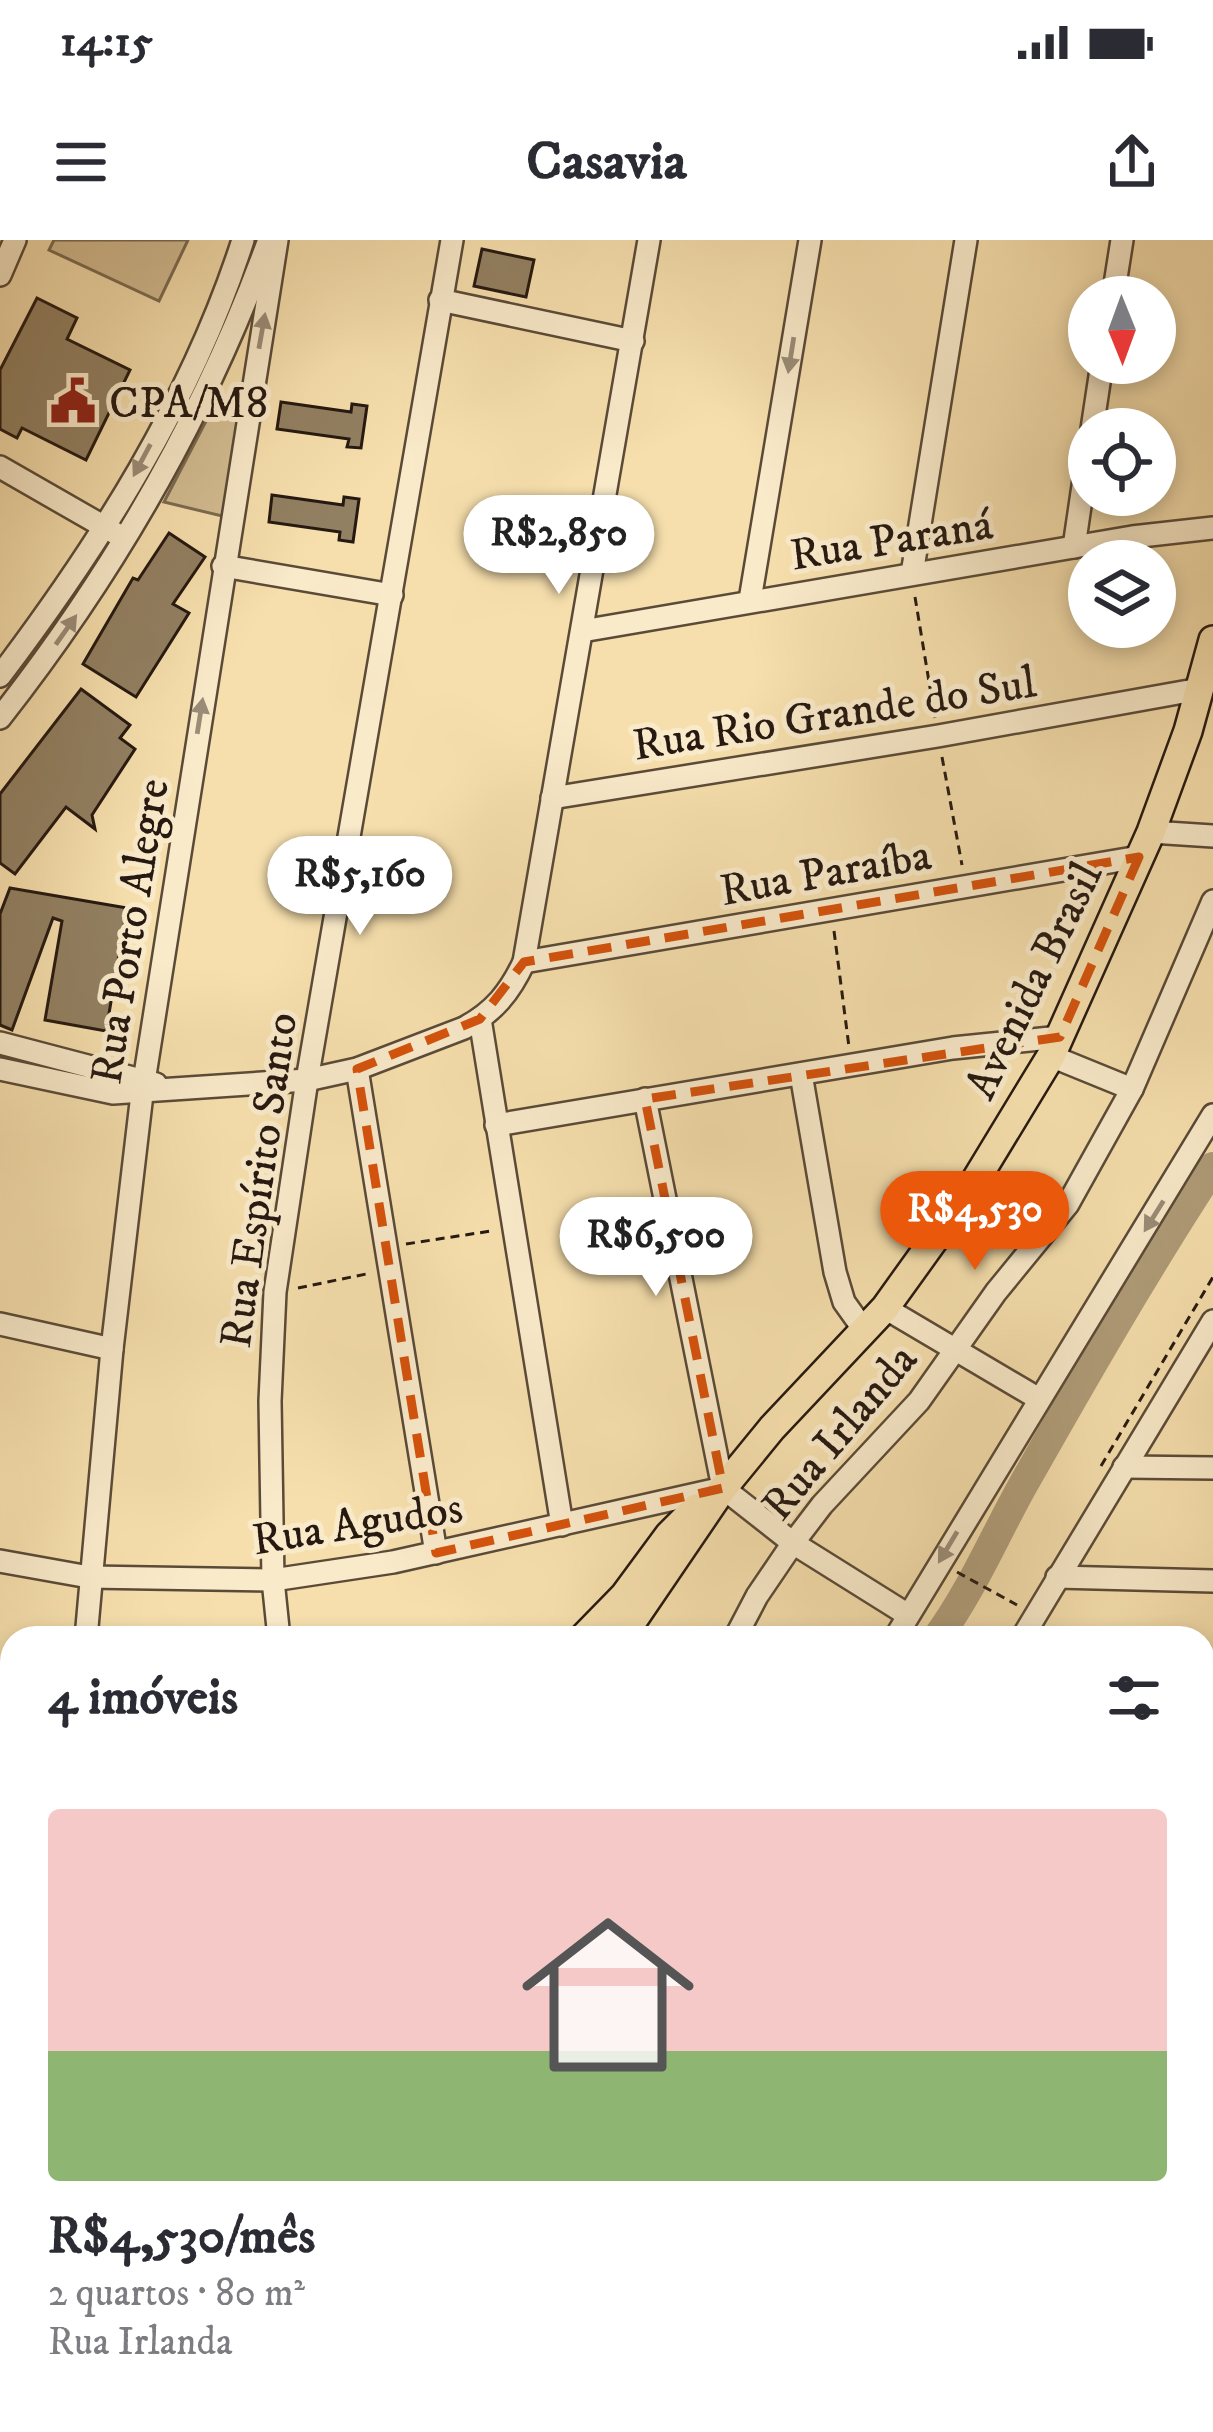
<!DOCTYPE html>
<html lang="pt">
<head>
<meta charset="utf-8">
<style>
  body { margin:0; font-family:"IM FELL DW Pica",serif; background:#f2f2f3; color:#2b2b33; height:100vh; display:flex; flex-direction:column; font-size:45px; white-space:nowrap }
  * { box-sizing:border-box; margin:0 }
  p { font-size:39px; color:#7c7c81 }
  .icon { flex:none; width:66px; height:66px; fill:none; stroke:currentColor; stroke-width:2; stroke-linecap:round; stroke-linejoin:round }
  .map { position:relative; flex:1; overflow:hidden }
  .drawer { position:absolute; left:0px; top:1386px; width:1215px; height:807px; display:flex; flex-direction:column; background:#fff; border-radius:36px 36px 0 0; box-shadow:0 6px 18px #0003 }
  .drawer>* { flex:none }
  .needle { width:78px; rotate:179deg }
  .fabs { position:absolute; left:1068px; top:36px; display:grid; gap:24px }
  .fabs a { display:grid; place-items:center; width:108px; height:108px; border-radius:50%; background:#fff; box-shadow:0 6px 18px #0003; font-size:60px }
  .price { position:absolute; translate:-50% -102px; padding:0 27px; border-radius:42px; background:#fff; color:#222; font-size:39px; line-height:78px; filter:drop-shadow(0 3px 6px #0008) }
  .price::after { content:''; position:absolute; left:50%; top:72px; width:36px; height:27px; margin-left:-18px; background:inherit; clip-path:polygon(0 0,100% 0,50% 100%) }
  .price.on { background:#ea580c; color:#fff }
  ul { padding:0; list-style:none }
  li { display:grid; align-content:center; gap:24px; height:636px; padding:0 48px }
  li span { display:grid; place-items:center; height:372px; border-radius:12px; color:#555 }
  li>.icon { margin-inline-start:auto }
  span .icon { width:216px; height:216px; fill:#fffc; stroke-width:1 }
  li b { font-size:51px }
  h2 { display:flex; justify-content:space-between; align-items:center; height:144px; padding:0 48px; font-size:51px }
  .status { display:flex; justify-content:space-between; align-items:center; height:84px; padding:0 60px; background:#fff; direction:ltr }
  .status svg { height:33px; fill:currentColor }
  header { display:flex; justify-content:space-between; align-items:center; height:156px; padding:0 48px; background:#fff; font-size:54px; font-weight:700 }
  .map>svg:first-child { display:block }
  .green { fill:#d3bd92; stroke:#7c6b52; stroke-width:3 }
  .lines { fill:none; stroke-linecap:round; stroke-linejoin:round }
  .stream { stroke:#78684f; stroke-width:4.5 }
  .river { stroke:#af9c78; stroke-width:30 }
  .building { fill:#928062; stroke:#261911; stroke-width:3 }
  .minor-casing { stroke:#5a4a38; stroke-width:26 }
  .major-casing { stroke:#261911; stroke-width:32 }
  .path { stroke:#261911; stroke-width:3; stroke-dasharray:9 6; stroke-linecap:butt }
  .minor { stroke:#f9eaca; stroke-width:21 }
  .major { stroke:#f6dfad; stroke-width:27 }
  .oneway { fill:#9a8c77 }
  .marked { fill:none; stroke:#d5530c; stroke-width:9; stroke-dasharray:24 15; stroke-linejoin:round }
  .labels { text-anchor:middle; stroke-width:10; stroke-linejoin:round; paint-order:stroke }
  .poi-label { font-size:45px; fill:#261911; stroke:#f9eaca; text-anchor:start }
  .street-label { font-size:45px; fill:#261911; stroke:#f9eaca }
</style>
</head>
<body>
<div class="status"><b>14:15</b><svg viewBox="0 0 49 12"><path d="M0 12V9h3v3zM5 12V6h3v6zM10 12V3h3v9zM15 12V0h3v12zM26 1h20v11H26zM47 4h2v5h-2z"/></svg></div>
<header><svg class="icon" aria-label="menu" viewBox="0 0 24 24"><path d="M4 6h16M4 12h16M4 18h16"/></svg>Casavia<svg class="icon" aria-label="share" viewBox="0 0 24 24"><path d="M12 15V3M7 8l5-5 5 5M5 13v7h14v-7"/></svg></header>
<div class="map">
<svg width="1213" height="2192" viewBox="0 0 1213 2192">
  <rect width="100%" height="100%" fill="#f6dfad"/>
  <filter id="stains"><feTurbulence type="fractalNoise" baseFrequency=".00167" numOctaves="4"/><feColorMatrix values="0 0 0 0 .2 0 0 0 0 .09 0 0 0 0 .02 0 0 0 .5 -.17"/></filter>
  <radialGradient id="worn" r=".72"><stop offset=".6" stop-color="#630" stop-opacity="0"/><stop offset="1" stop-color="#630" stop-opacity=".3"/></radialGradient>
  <g class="green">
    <polygon points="54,0 188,0 159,61 49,10"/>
    <polygon points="216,162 243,169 245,189 222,276 164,262"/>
  </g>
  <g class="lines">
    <polyline class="stream" points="1203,1930 1213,1940"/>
    <g class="river">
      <path d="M 937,1398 C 972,1350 994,1297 1023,1245 C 1084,1137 1145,1031 1213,927"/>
      <polyline points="329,2192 333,2181"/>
    </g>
  </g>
  <g class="building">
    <polygon points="482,9 534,20 526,57 474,46"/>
    <polygon points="37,58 77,78 67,99 130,130 86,220 22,188 17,198 0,189 0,130"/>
    <polygon points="281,162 351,172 352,164 367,166 361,208 347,207 349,199 277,189"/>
    <polygon points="272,255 343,265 344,257 359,259 353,302 339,300 340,292 269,282"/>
    <polygon points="169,293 205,317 173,364 189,373 136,457 83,424 133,338 138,340"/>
    <polygon points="81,449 130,485 120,498 135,509 92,575 95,589 66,567 15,634 0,623 0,554"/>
    <polygon points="10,648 127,668 106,791 45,780 62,681 53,678 12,790 0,785 0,674"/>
  </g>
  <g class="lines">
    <g class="minor-casing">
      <g id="minor">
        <polyline points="0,35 15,0"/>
        <polyline points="1113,57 1122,0"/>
        <polyline points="440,60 633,101"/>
        <polyline points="1092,189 1102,123"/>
        <polyline points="0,227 115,293"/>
        <polyline points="1074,307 1089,205"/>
        <polyline points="223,326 392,355"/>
        <polyline points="912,334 966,0"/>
        <polyline points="750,360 810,0"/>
        <polyline points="582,391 1132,297 1213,288"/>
        <path d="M 0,436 C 100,304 192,159 243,0"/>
        <path d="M 0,478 C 113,334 204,177 267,5"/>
        <polyline points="552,558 938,496 1200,449"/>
        <polyline points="1151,592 1213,596"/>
        <polyline points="524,722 1139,617"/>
        <polyline points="480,779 562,1285"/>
        <polyline points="0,803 156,844"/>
        <polyline points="1051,816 1132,849"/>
        <path d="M 0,829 L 113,853 L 307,840 L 357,829 L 464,788 C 494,772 510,752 524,722 L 649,0"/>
        <polyline points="357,829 436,1313"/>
        <polyline points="801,834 835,1032 844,1062 864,1090"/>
        <polyline points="645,859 723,1248"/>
        <polyline points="496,885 953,808 1060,797"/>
        <polyline points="885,1068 1039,1159"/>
        <polyline points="0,1084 112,1109"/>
        <polyline points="1124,1227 1213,1228"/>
        <polyline points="723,1248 793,1303 908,1375"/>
        <polyline points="0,1321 89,1337 273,1340 393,1322 723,1248"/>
        <polyline points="1057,1337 1213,1341"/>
        <polyline points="86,1398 112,1109 142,854 277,0"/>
        <polyline points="279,1398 273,1340 270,1161 275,1052 307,840 452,0"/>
        <polyline points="735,1398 757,1356 793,1303 822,1265 919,1161 996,1052 1068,964 1132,849 1213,661"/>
        <polyline points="895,1398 1213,875"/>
        <polyline points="1022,1398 1213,1081"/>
        <polyline points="1203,1456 1213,1457"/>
        <polyline points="0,1546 12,1548"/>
        <polyline points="1203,1573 1213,1574"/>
        <polyline points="1203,1690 1213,1690"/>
        <polyline points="1203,1809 1213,1809"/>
        <polyline points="1203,1853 1213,1862"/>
        <polyline points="1203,1973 1213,1983"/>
        <polyline points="1203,2121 1213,2114"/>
        <polyline points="404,2181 418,2192"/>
        <polyline points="526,2181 537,2192"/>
        <polyline points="645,2181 656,2192"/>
        <polyline points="767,2181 778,2192"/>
        <polyline points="889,2181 900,2192"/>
        <polyline points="1011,2181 1022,2192"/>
        <polyline points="1171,2181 1176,2192"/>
        <polyline points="65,2192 65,2181"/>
        <polyline points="283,2192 286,2181"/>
        <polyline points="363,2192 368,2181"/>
        <polyline points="1075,2192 1097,2181"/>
      </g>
    </g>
    <g class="major-casing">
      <g id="major">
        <polyline points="583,1398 624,1356 669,1295 696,1268"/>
        <polyline points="621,1398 723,1248 772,1188 885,1068 969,951 1051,816 1151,592 1188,491 1213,400"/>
        <polyline points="0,1761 12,1756"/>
        <polyline points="0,1800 12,1795"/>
      </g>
    </g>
    <g class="path">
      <polyline points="915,357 935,478"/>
      <polyline points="942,517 962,625"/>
      <polyline points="834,691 849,807"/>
      <polyline points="406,1004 491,991"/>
      <polyline points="298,1048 371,1033"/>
      <polyline points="1101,1226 1213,1037"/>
      <polyline points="957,1332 1017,1365"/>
      <polyline points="775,1389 790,1398"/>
    </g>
    <use href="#minor" class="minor"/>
    <use href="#major" class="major"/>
  </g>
  <defs><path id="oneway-solid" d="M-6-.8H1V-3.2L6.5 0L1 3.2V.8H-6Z" transform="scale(3)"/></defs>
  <g class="oneway">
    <use href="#oneway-solid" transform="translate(262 91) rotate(-80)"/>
    <use href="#oneway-solid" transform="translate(791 115) rotate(99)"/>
    <use href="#oneway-solid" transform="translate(142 220) rotate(118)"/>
    <use href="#oneway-solid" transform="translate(66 390) rotate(-55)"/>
    <use href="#oneway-solid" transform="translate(200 476) rotate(-81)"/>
    <use href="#oneway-solid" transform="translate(1154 976) rotate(122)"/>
    <use href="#oneway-solid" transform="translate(948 1307) rotate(121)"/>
  </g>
  <path class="marked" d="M 1139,617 L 1060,797 L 645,859 L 723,1248 L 436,1313 L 357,829 L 480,779 L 524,722 Z"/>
  <defs>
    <g id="civic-bare" transform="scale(3.6)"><path d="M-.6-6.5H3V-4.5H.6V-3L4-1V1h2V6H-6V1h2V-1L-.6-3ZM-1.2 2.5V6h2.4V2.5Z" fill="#8f2418" stroke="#f9eaca" stroke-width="2.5" paint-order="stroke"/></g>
  </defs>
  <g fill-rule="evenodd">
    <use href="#civic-bare" x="73" y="161"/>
  </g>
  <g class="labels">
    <g class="poi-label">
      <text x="109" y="177">CPA/M8</text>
    </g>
    <g class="street-label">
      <text transform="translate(891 298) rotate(-9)" y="16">Rua Paraná</text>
      <text transform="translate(834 472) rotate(-9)" y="16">Rua Rio Grande do Sul</text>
      <text transform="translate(825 631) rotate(-10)" y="16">Rua Paraíba</text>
      <text transform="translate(128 691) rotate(-81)" y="16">Rua Porto Alegre</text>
      <text transform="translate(1032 740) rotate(-64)" y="16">Avenida Brasil</text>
      <text transform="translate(257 940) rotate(-82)" y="16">Rua Espírito Santo</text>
      <text transform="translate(838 1191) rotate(-50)" y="16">Rua Irlanda</text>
      <text transform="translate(357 1282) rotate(-9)" y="16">Rua Agudos</text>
    </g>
  </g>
  <rect width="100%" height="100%" filter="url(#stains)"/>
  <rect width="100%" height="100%" fill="url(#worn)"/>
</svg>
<div class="fabs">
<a><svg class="needle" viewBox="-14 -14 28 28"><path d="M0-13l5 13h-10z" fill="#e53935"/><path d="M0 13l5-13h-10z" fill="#7c7c81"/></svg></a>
<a><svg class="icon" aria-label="locate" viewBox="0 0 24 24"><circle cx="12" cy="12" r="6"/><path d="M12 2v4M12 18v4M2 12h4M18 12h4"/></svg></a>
<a><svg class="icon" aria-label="layers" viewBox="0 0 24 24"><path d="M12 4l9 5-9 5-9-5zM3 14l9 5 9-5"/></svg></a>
</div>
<b class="price" style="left:559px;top:357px">R$2,850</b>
<b class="price" style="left:360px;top:698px">R$5,160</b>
<b class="price on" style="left:975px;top:1033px">R$4,530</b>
<b class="price" style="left:656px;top:1059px">R$6,500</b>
<section class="drawer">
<h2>4 imóveis<svg class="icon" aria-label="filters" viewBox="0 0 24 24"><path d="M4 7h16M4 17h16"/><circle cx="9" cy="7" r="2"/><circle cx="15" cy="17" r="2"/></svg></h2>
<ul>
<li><span style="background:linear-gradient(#f6c9c9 65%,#8fb573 0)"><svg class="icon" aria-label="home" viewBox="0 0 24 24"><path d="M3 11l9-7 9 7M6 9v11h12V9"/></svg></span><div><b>R$4,530/mês</b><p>2 quartos · 80 m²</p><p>Rua Irlanda</p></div></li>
</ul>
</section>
</div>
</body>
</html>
